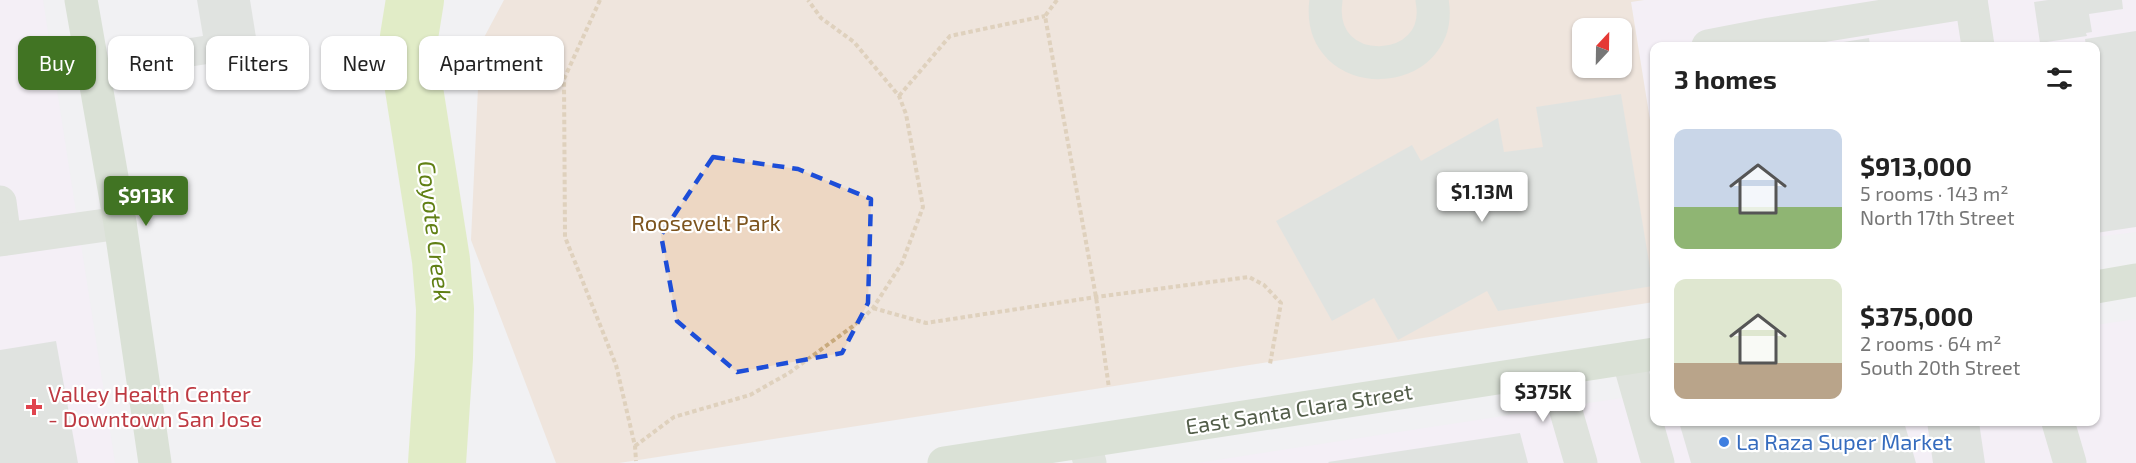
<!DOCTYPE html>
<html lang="en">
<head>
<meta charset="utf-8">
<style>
  body { margin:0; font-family:"Exo 2",sans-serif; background:#f2f2f2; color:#222; height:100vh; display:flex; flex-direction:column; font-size:22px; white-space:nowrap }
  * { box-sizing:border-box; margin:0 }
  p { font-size:20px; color:#767676 }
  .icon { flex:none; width:33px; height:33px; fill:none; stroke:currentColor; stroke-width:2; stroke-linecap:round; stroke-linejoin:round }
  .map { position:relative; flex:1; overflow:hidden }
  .details { position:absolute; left:1650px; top:42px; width:450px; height:384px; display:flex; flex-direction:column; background:#fff; border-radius:12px; box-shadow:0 2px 4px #0004 }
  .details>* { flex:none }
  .hud { position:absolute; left:18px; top:36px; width:570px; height:54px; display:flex; gap:12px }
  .needle { width:39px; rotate:22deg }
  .controls { position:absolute; left:1572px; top:18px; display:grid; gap:12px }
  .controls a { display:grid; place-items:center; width:60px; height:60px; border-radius:12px; background:#fff; box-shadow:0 2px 4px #0004; font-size:30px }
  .price { position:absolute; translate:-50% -51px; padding:0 14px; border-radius:6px; background:#fff; color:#222; font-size:20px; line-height:39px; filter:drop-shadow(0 2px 3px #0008) }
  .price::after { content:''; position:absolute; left:50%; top:36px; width:18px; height:14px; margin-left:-9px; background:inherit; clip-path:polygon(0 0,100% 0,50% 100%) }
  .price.on { background:#417423; color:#fff }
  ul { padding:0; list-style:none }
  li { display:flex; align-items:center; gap:18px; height:150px; padding:0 24px }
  li span { display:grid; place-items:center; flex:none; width:168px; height:120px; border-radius:12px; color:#555 }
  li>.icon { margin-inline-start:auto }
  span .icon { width:72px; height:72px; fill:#fffc; stroke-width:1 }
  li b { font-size:26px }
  h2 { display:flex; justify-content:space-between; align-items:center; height:72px; padding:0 24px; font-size:26px }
  .chip { padding:0 21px; border-radius:12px; background:#fff; box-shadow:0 2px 4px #0004; font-size:21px; line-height:54px }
  .chip.on { background:#417423; color:#fff }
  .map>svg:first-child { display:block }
  .commercial { fill:#f8edfb }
  .green { fill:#edd7c3; fill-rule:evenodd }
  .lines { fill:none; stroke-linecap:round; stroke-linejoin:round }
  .river { stroke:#cfe793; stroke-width:58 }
  .building { fill:#cdd3cb }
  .path { stroke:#c9aa7d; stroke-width:4; stroke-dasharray:4.5 3; stroke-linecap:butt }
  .minor { stroke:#cad2c3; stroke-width:33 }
  .major { stroke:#beceb3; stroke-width:33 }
  .marked { fill:none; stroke:#1d4ed8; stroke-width:4.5; stroke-dasharray:12 8; stroke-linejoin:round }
  .health-dot { fill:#e0444e; stroke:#fff; stroke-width:2 }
  .shop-dot { fill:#3f7fe0; stroke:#fff; stroke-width:2 }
  .labels { text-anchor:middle; stroke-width:4.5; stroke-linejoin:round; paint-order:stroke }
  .park-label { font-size:22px; fill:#7c541e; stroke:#fff }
  .health-label { font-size:22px; fill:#be3a42; stroke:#fff; text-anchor:start }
  .street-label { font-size:22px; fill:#535e4a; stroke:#fff }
  .shop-label { font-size:22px; fill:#366cbe; stroke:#fff; text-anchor:start }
  .water-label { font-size:24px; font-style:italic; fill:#618015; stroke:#fff }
</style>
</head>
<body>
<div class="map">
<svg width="2136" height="463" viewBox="0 0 2136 463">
  <rect width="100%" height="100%" fill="#f1f1f3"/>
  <g class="commercial">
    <polygon points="0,0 43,0 115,463 0,463"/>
    <polygon points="1644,0 2136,0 2136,232 2096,237 2096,46 1654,46 1654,145 1631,2"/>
    <polygon points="2136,319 2136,463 1197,463 1654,393 1654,422 2096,422 2096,325"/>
  </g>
  <path class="green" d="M 504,0 L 1644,0 L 1631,2 L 1654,145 L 1654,302 L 619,463 L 556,463 L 471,240 L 480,45 ZM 1582,28 L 1622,28 L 1622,68 L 1582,68 Z"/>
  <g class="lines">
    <polyline class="river" points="415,0 409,37 409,57 441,260 445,309 444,358 437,463"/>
  </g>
  <g class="building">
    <polygon points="197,0 250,0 259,56 162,71 158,43 203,36"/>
    <polygon points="2048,0 2122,0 2123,9 2089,14 2092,32 2086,33 2087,36 2040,43 2034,2"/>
    <polygon points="2136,31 2136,227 2096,233 2096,46 2086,46 2085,39"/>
    <polygon points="1869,38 1870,46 1838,46 1837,43"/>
    <polygon points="1621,94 1653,286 1498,311 1487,291 1398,340 1374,298 1332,321 1276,221 1412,145 1421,161 1498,118 1504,152 1543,147 1536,107"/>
    <polygon points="56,341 78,463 0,463 0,350"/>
    <polygon points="1679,422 1904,422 1916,463 1691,463"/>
    <polygon points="1927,422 1979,422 1985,463 1933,463"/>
    <polygon points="1520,433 1528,463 1329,463 1328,462"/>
  </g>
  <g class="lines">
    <g class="path">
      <polyline points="600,0 564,79 565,237 616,365 635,446 636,461"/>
      <polyline points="1057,0 1045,16 1096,297 1109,388"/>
      <polyline points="899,96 950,36 1045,16"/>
      <polyline points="873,308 926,323 1096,297 1249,277 1264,285 1281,303 1270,364"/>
      <polyline points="635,446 674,417 750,395 789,373 860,321 873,308 902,263 923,207 906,114 899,96 854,42 821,18 808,0"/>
    </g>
    <g class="minor">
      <path d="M 1326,0 C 1314,86 1447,81 1432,0"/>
      <polyline points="1971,0 1978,46"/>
      <polyline points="1708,46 1770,34 1971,2"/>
      <polyline points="0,202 5,239"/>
      <polyline points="0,240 120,223"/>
      <polyline points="1628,358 1658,463"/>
      <polyline points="1554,370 1581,463"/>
      <polyline points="2058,422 2070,463"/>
      <polyline points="1084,442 1090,463"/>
    </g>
    <g class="major">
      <polyline points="81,0 120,223 155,463"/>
      <polyline points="2096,287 2136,280"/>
      <polyline points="944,463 1654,354"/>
    </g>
  </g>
  <path d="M0 0H2136V463H0ZM 713,157 L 798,169 L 871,199 L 868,303 L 842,353 L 737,372 L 677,321 L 661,235 Z" fill="#f1f1f3" fill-opacity=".55" fill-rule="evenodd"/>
  <path class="marked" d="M 713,157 L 798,169 L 871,199 L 868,303 L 842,353 L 737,372 L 677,321 L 661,235 Z"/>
  <path class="health-dot" d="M31 398h6v6h6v6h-6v6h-6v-6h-6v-6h6z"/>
  <circle class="shop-dot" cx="1724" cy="442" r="6"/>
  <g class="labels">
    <g class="park-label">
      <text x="706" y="231">Roosevelt Park</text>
    </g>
    <g class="health-label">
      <text x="48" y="402">Valley Health Center<tspan x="48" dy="25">- Downtown San Jose</tspan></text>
    </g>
    <g class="street-label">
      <text transform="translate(1299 409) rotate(-9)" y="8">East Santa Clara Street</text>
    </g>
    <g class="shop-label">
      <text x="1736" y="450">La Raza Super Market</text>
    </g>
    <g class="water-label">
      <text transform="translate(434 231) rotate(83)" y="8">Coyote Creek</text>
    </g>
  </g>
</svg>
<div class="controls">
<a><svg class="needle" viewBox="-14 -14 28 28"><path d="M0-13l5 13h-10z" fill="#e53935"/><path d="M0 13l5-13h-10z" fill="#767676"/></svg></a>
</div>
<b class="price" style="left:1482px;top:223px">$1.13M</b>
<b class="price on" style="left:146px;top:227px">$913K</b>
<b class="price" style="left:1543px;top:423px">$375K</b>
<div class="hud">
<a class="chip on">Buy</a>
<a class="chip">Rent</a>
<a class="chip">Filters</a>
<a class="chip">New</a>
<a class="chip">Apartment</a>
</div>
<section class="details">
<h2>3 homes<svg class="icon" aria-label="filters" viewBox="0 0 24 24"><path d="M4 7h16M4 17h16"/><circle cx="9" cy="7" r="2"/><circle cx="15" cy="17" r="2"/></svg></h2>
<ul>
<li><span style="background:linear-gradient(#c9d6e8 65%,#8fb573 0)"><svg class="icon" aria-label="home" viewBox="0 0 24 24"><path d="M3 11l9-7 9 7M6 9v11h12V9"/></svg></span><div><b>$913,000</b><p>5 rooms · 143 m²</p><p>North 17th Street</p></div></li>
<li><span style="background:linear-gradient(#dfe7d0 70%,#b9a48a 0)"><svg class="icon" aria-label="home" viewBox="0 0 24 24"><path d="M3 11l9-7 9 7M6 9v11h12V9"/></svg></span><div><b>$375,000</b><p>2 rooms · 64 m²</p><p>South 20th Street</p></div></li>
</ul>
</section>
</div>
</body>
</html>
